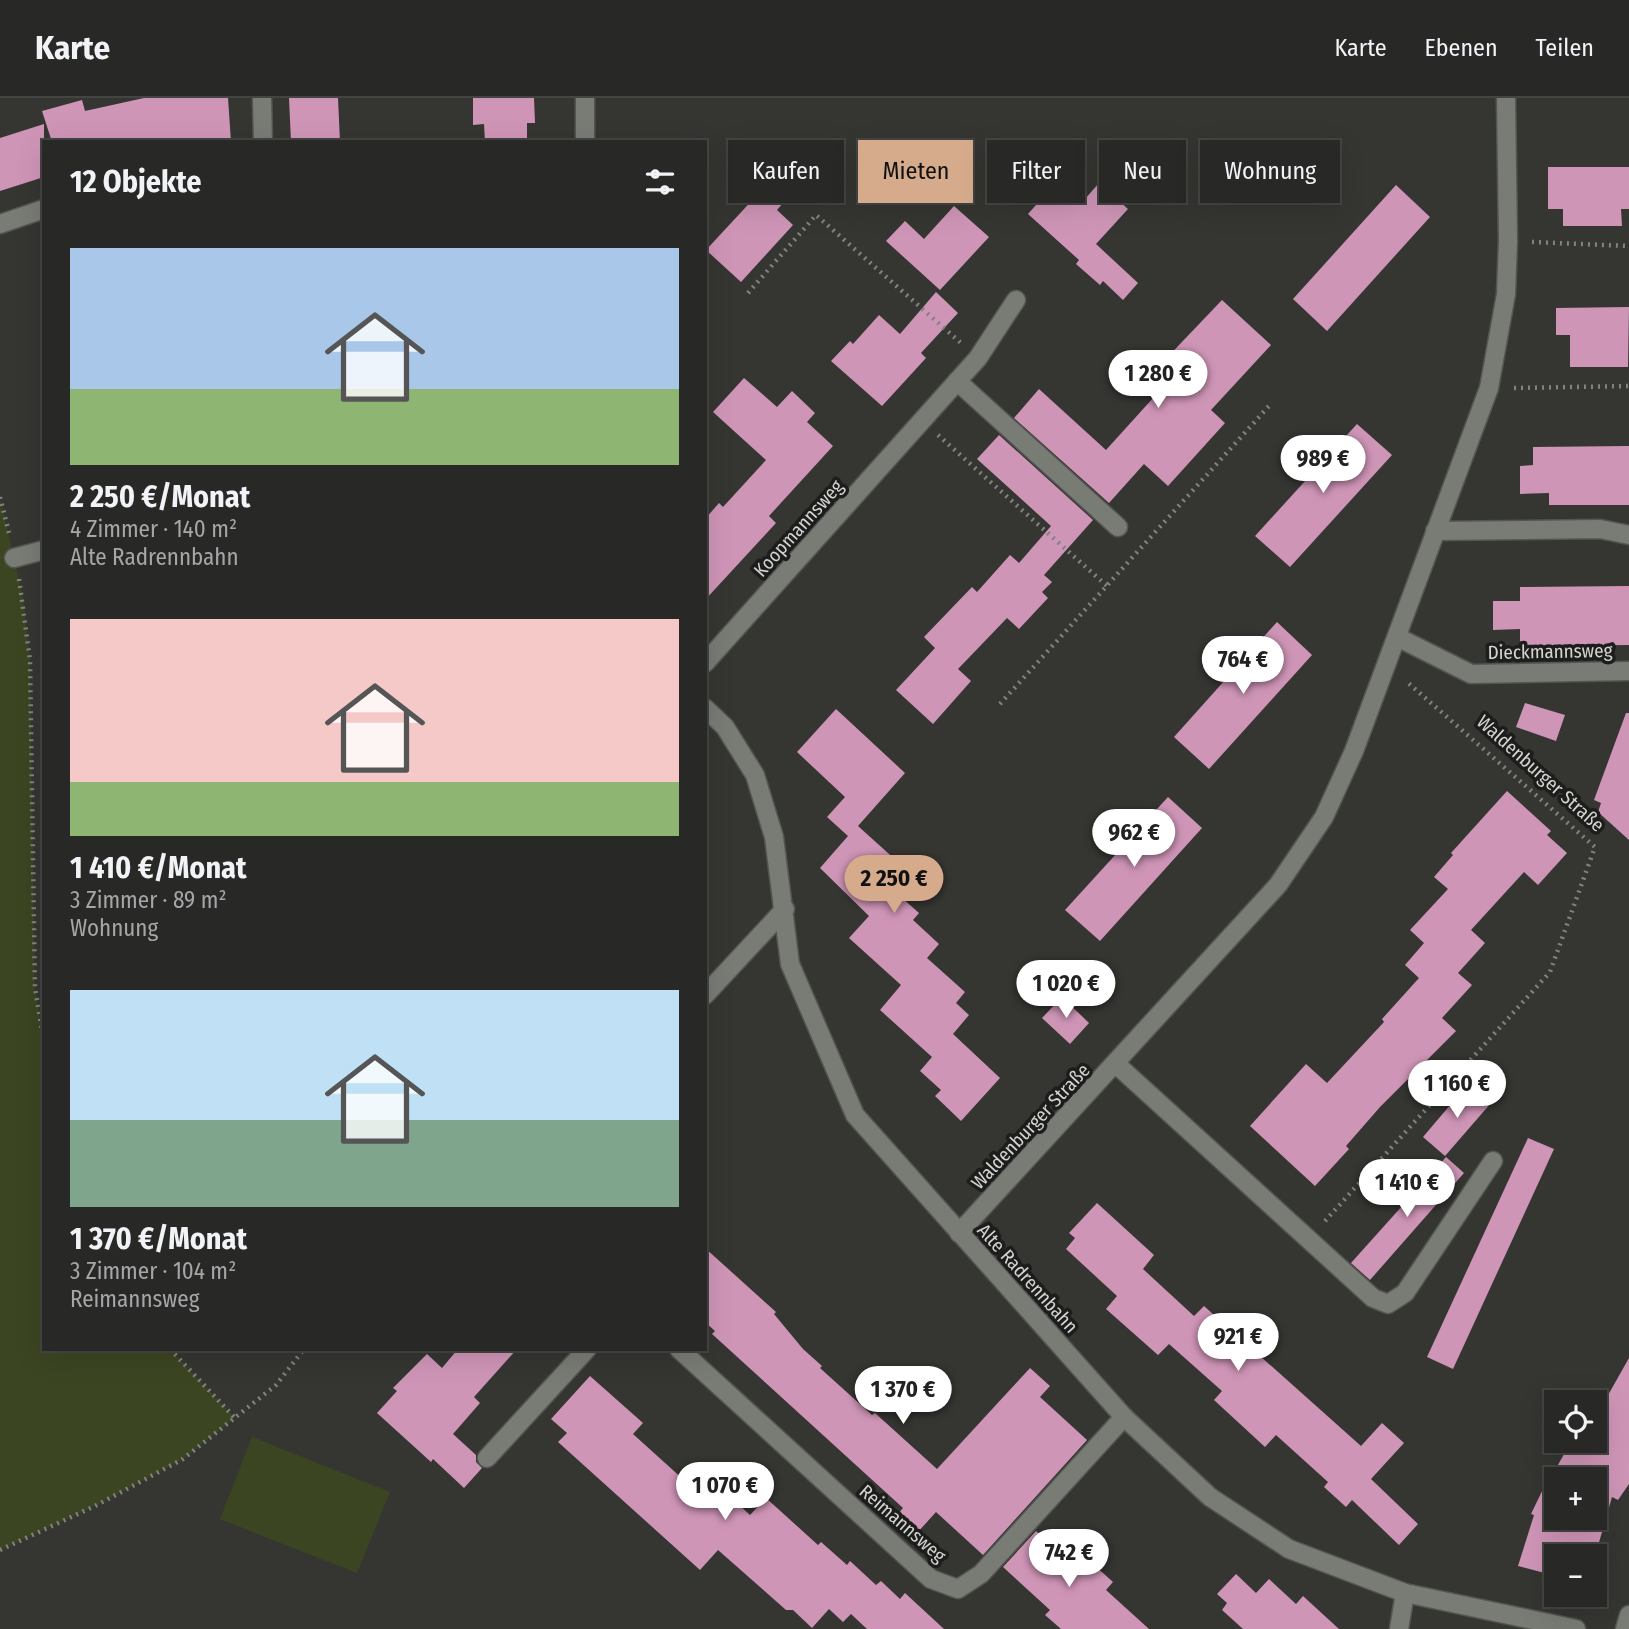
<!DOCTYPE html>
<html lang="de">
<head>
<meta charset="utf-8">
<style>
  body { margin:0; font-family:"Fira Sans Condensed",sans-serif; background:#30302e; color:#f1f3f6; height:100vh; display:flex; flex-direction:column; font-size:26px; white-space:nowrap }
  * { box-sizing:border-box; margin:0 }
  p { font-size:23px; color:#a5a6a7 }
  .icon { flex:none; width:38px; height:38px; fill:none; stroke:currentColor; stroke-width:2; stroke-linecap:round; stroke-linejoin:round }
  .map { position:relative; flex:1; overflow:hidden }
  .details { position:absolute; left:42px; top:42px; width:665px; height:1211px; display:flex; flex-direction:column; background:#282826; border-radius:0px; box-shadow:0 7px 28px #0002,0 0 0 2px #444443 }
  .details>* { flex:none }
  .top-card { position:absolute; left:728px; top:42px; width:665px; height:63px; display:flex; gap:14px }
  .fabs { position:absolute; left:1544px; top:1292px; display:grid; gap:14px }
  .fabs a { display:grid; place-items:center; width:63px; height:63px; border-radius:0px; background:#282826; box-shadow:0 7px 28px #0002,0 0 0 2px #444443; font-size:35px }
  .price { position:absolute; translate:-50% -60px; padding:0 16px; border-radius:24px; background:#fff; color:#222; font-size:23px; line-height:46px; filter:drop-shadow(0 2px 4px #0008) }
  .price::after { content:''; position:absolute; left:50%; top:42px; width:21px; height:16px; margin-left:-10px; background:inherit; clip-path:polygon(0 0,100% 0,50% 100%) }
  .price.current { background:#d6ab8b; color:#111 }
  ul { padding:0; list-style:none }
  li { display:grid; align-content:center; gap:14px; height:371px; padding:0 28px }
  li span { display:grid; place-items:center; height:217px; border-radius:0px; color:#555 }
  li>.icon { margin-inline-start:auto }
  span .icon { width:126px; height:126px; fill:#fffc; stroke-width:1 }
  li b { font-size:30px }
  h2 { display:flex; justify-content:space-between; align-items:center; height:84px; padding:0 28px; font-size:30px }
  .pill { padding:0 24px; border-radius:0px; background:#282826; box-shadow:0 7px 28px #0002,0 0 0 2px #444443; font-size:24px; line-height:63px }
  .pill.current { background:#d6ab8b; color:#111 }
  header { display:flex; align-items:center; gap:42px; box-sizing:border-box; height:98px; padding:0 35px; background:#282826; border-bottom:2px solid #444443 }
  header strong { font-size:33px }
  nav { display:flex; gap:38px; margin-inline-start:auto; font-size:24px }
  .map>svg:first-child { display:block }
  .green { fill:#3c4522 }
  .building { fill:#cf95b7; fill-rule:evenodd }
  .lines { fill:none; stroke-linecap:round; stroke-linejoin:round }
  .lane-casing { stroke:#535550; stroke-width:21 }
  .street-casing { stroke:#535550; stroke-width:21 }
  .path { stroke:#828380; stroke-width:4.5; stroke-dasharray:2 5; stroke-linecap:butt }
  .lane { stroke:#797b75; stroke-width:18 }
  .street { stroke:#797b75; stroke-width:18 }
  .labels { text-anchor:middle; stroke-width:7; stroke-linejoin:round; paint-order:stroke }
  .street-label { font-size:19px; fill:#d4d5d2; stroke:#1d1d1b }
</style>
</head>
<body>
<header>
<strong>Karte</strong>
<nav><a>Karte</a><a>Ebenen</a><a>Teilen</a></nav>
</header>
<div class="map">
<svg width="1629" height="1531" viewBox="0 0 1629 1531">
  <rect width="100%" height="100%" fill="#353632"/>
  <g class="green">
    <polygon points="0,399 23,500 30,562 35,890 44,945 44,1251 170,1251 235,1320 183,1361 95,1408 0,1452"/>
    <polygon points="252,1339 390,1394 357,1475 220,1421"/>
  </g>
  <g class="building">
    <polygon points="144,0 228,0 231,44 52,44 42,13 82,2 85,13"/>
    <polygon points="289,0 338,0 340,44 291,44"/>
    <polygon points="473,0 534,0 535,25 527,25 527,44 485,44 484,26 473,27"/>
    <polygon points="44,26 44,79 0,93 0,40"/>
    <polygon points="1548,69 1629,69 1629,111 1621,111 1622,128 1563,128 1563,111 1548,111"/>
    <polygon points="1061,79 1085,101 1099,85 1128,111 1096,146 1138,185 1123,202 1103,183 1100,187 1076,166 1079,162 1028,116"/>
    <polygon points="772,81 790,97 777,112 793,127 741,184 706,152"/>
    <polygon points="1396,87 1430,119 1327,233 1293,201"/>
    <polygon points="954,108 989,139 940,192 886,143 905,123 924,141"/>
    <polygon points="936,194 958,215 921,255 926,260 882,308 831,263 850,243 853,246 879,217 900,236"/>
    <polygon points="1222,202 1271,247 1211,312 1225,325 1168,388 1144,366 1109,405 1014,320 1039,291 1106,352 1173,278 1160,267"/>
    <polygon points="1629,209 1628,269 1570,269 1570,237 1556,237 1556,210"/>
    <polygon points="744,280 777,309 792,293 815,315 807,324 833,348 769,418 776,425 705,502 705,421 719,405 723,409 766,362 713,314"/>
    <polygon points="1357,326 1392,357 1290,469 1255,438"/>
    <polygon points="999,337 1093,422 1044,477 1052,484 1042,494 1048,500 1019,531 1007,520 958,571 971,583 933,626 896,592 935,550 924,539 972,489 977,494 1010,457 1019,465 1051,428 977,361"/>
    <polygon points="1629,348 1629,407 1549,407 1549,395 1520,396 1520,368 1533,367 1533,349"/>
    <polygon points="1629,488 1629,547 1520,548 1520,531 1493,532 1493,503 1520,503 1520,489"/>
    <polygon points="1277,524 1312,557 1209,671 1174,639"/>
    <polygon points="1525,605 1565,617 1556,643 1516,629"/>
    <polygon points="836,611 905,675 858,728 909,774 893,792 919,815 913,822 939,846 927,860 965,894 956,905 969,917 953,936 1000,980 961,1023 935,998 941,992 920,973 932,959 880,912 901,887 849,840 869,818 820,770 848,738 827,719 845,699 797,654"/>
    <polygon points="1626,615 1629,615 1629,742 1598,714 1601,705 1594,702"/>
    <polygon points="1507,693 1551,733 1547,737 1567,755 1538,787 1524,774 1471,832 1485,845 1458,875 1472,887 1442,920 1456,933 1380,1009 1346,1048 1349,1051 1315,1088 1250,1028 1306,966 1327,985 1384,924 1382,921 1419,880 1405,867 1424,845 1410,832 1448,791 1434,779 1453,757 1451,755"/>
    <polygon points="1168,699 1202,730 1100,843 1065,812"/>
    <polygon points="1062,899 1089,925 1070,946 1042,920"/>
    <polygon points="1468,986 1491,1005 1445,1058 1423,1039"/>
    <polygon points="1528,1040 1554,1051 1453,1271 1427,1259"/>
    <polygon points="1446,1059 1464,1075 1370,1182 1351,1165"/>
    <polygon points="1097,1105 1154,1157 1143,1171 1194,1218 1204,1208 1361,1348 1382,1325 1404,1345 1371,1381 1418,1426 1399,1447 1352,1402 1346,1409 1324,1389 1328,1384 1276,1337 1265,1349 1214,1302 1222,1293 1169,1246 1158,1257 1106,1211 1117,1198 1066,1151 1075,1140 1069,1135"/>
    <polygon points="705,1150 776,1214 774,1216 803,1251 822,1268 820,1270 872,1317 875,1315 937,1371 1030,1270 1050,1288 1040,1299 1087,1342 983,1457 936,1414 917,1435 897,1417 903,1410 712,1236 715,1233 705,1224"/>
    <polygon points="458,1251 517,1251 474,1299 480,1305 453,1336 476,1357 476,1364 482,1370 464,1390 433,1361 431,1364 377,1315 397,1293 393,1290 427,1256 442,1270"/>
    <path d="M 1629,1260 L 1629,1386 L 1618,1402 L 1612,1399 L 1594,1462 L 1594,1458 L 1556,1458 L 1556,1478 L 1518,1468 L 1534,1417 L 1531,1416 L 1544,1389 L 1545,1390 L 1572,1342 L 1594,1342 L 1593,1304 L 1594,1301 L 1603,1306 ZM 1556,1381 L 1594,1381 L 1594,1419 L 1556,1419 Z"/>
    <polygon points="590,1278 643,1325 633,1336 685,1383 698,1369 750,1417 766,1400 818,1447 821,1444 847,1467 850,1463 876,1487 881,1483 900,1501 905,1495 944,1531 867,1531 851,1516 843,1524 829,1511 812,1530 793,1512 786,1512 718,1452 700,1472 558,1344 567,1335 551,1321"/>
    <polygon points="1036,1433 1084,1476 1093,1466 1113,1484 1106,1492 1149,1531 1061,1531 1045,1517 1050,1512 1003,1469"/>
    <polygon points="1236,1476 1256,1495 1269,1481 1296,1506 1303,1498 1339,1531 1243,1531 1222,1512 1227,1505 1217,1496"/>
  </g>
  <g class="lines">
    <g class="lane-casing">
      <g id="lane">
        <polyline points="957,283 1118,429"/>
        <polyline points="705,897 785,811"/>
        <polyline points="1116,966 1373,1200 1388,1206 1405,1195 1493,1063"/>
        <polyline points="487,1360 587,1251"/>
        <polyline points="1399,1531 1405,1495"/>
      </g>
    </g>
    <g class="street-casing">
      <g id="street">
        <polyline points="262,0 263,44"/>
        <polyline points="585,0 585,44"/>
        <polyline points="0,126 44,111"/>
        <polyline points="1435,433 1600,431 1629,437"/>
        <polyline points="14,460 44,452"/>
        <polyline points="1397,539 1471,576 1629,573"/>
        <polyline points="705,565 978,260 1016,202"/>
        <polyline points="705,610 725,629 755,677 774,739 790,866 855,1017 1124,1319 1210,1399 1289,1451 1405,1495 1576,1531"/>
        <polyline points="959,1135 1278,787 1324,719 1354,653 1489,290 1506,196 1508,143 1506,0"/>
        <polyline points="679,1251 931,1481 958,1491 981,1476 1124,1319"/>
        <polyline points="1625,1531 1629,1517"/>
      </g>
    </g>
    <g class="path">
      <polyline points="1532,144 1629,148"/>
      <polyline points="748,195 816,117 961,245"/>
      <polyline points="1514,290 1629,288"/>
      <polyline points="938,337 1107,488"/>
      <polyline points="0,399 10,439"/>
      <polyline points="19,481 30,562 35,890 44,945"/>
      <polyline points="1000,606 1269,308"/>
      <polyline points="1325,1123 1550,874 1595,749 1406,583"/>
      <polyline points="170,1251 235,1320"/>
      <polyline points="0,1452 95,1408 183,1361 276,1287 304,1251"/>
    </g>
    <use href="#lane" class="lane"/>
    <use href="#street" class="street"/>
  </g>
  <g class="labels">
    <g class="street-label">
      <text transform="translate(798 430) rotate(-48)" y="7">Koopmannsweg</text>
      <text transform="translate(1550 553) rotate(-1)" y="7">Dieckmannsweg</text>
      <text transform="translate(1541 675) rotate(42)" y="7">Waldenburger Straße</text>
      <text transform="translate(1030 1028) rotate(-47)" y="7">Waldenburger Straße</text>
      <text transform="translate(1028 1180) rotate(48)" y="7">Alte Radrennbahn</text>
      <text transform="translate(903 1425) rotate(41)" y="7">Reimannsweg</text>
    </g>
  </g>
</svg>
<div class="fabs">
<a><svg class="icon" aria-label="locate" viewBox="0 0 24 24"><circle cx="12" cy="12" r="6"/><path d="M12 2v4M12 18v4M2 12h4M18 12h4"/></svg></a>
<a>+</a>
<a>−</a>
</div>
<b class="price" style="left:1158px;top:312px">1 280 €</b>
<b class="price" style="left:1323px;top:397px">989 €</b>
<b class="price" style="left:1243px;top:598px">764 €</b>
<b class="price" style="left:1134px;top:771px">962 €</b>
<b class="price current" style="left:894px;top:817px">2 250 €</b>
<b class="price" style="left:1066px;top:922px">1 020 €</b>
<b class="price" style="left:1457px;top:1022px">1 160 €</b>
<b class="price" style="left:1407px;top:1121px">1 410 €</b>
<b class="price" style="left:1238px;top:1275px">921 €</b>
<b class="price" style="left:903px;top:1328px">1 370 €</b>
<b class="price" style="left:725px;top:1424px">1 070 €</b>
<b class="price" style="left:1069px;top:1491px">742 €</b>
<div class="top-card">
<a class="pill">Kaufen</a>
<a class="pill current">Mieten</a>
<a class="pill">Filter</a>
<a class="pill">Neu</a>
<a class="pill">Wohnung</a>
</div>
<section class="details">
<h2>12 Objekte<svg class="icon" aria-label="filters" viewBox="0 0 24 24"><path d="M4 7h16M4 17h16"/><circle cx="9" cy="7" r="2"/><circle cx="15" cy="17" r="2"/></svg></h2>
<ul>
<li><span style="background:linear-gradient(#a9c7e8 65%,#8fb573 0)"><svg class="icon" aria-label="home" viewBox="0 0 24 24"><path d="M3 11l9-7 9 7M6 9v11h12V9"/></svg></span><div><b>2 250 €/Monat</b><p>4 Zimmer · 140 m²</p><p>Alte Radrennbahn</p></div></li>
<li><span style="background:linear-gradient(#f6c9c9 75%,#8fb573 0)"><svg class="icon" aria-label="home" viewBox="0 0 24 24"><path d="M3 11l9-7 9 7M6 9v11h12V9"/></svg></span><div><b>1 410 €/Monat</b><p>3 Zimmer · 89 m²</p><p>Wohnung</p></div></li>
<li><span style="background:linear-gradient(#bfe0f5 60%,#7fa58c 0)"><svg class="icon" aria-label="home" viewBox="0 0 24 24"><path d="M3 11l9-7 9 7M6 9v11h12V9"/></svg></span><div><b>1 370 €/Monat</b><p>3 Zimmer · 104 m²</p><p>Reimannsweg</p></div></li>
</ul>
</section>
</div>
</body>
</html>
